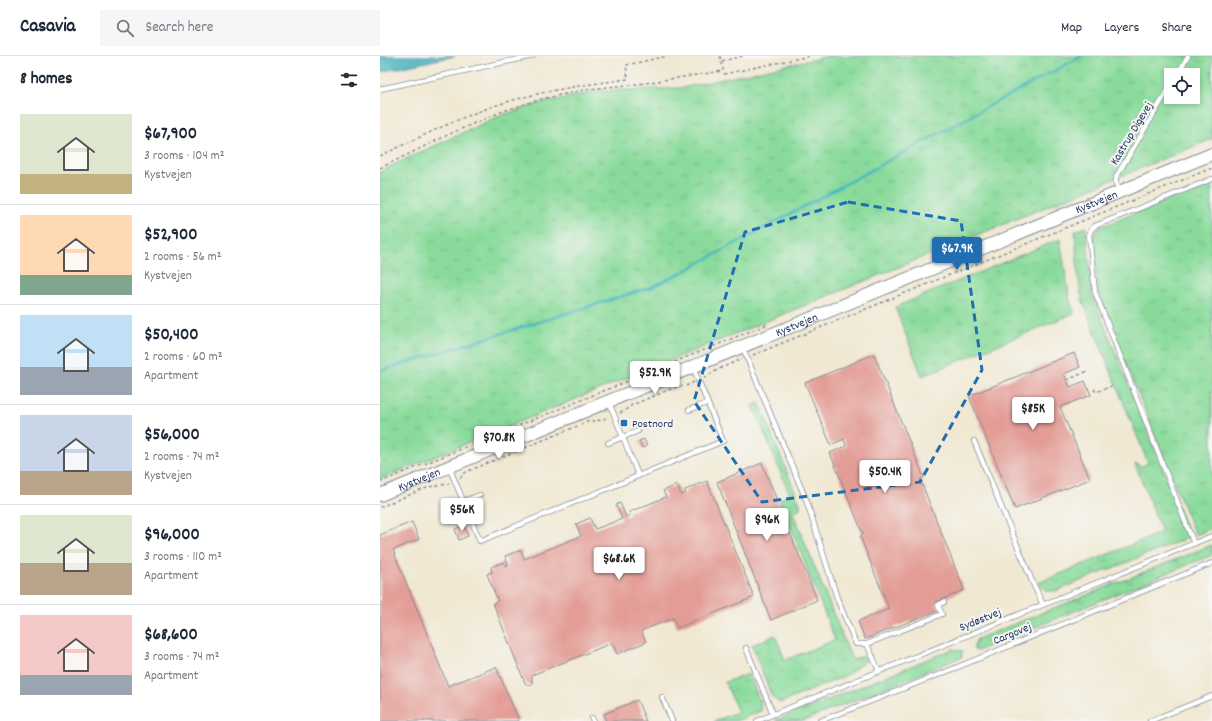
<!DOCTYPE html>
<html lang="en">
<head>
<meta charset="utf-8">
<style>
  body { margin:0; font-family:Dekko,sans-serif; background:#f6f6f7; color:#1f2937; height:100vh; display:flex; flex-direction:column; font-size:15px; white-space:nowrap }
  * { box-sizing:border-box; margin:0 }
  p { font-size:13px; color:#747a83 }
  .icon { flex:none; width:22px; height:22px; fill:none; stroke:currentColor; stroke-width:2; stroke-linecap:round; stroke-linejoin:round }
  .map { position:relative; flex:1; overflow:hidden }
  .panel { display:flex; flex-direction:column; background:#fff; width:380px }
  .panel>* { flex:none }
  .tools { position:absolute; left:784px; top:12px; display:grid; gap:8px }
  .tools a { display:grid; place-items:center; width:36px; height:36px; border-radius:0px; background:#fff; box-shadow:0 2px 6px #0003; font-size:20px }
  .price { position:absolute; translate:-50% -34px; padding:0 9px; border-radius:4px; background:#fff; color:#222; font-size:13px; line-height:26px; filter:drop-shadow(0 1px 2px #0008) }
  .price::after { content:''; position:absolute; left:50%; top:24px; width:12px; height:9px; margin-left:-6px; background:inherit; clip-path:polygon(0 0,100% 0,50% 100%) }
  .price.current { background:#1f6fb2; color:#fff }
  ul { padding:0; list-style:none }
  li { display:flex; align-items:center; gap:12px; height:100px; padding:0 20px }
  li+li { border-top:1px solid #e0e1e3 }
  li span { display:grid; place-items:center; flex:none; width:112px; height:80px; border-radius:0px; color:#555 }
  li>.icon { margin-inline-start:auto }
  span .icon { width:48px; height:48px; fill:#fffc; stroke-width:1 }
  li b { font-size:17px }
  h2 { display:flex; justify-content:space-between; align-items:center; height:48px; padding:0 20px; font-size:17px }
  header { display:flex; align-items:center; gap:24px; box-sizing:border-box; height:56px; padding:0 20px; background:#fff; border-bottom:1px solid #e0e1e3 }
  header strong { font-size:19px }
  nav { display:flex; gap:22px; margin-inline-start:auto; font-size:14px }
  .search { width:280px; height:36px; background:#f6f6f7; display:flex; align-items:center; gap:10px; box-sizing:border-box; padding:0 14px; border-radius:0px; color:#747a83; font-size:15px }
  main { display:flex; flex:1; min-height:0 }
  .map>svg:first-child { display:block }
  .grass { fill:url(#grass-tufts); stroke:#52857c; fill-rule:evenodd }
  .water { fill:url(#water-ripples); stroke:#30728e }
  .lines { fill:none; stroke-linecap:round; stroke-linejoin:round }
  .stream { stroke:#45b4bf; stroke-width:2.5 }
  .building { fill:#e39d96 }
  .service-casing { stroke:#868c98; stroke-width:6 }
  .tertiary-casing { stroke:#868c98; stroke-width:14 }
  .path { stroke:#868c98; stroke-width:1.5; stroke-dasharray:3 3; stroke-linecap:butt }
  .service { stroke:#fff; stroke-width:4.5 }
  .tertiary { stroke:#fff; stroke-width:12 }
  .marked { fill:none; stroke:#1f6fb2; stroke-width:3; stroke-dasharray:8 5; stroke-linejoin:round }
  .poi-dot { fill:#1f6fb2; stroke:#f6f6f2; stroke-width:1.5 }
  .labels { text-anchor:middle; stroke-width:4; stroke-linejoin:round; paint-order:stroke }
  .street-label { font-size:12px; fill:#1b2f5e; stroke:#f6f6f2 }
  .poi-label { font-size:12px; fill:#1b2f5e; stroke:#f6f6f2; text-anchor:start }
</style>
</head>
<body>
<header>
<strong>Casavia</strong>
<div class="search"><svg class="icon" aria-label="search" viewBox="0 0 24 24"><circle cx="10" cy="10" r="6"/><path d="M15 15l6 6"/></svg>Search here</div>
<nav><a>Map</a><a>Layers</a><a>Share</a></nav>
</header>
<main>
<section class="panel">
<h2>8 homes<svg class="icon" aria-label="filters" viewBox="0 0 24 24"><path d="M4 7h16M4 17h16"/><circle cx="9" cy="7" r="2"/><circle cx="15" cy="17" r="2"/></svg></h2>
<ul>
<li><span style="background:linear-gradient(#dfe7d0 75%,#c2b280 0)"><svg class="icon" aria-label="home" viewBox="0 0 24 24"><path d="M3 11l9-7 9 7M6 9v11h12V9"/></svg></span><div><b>$67,900</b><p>3 rooms · 104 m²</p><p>Kystvejen</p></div></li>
<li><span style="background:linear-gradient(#ffd9b3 75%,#7fa58c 0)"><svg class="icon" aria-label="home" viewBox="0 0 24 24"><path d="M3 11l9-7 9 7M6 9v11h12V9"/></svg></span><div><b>$52,900</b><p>2 rooms · 56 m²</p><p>Kystvejen</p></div></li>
<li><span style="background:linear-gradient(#bfe0f5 65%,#9aa5b1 0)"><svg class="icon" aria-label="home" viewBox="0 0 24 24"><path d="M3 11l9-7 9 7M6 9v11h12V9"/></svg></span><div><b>$50,400</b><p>2 rooms · 60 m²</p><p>Apartment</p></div></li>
<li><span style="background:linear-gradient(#c9d6e8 70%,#b9a48a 0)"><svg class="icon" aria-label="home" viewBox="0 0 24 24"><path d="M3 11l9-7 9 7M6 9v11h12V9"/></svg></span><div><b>$56,000</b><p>2 rooms · 74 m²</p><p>Kystvejen</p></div></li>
<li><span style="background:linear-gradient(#dfe7d0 60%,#b9a48a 0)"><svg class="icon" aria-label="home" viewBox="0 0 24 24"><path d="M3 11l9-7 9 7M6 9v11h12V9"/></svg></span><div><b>$96,000</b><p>3 rooms · 110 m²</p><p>Apartment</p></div></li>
<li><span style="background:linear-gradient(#f6c9c9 75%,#9aa5b1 0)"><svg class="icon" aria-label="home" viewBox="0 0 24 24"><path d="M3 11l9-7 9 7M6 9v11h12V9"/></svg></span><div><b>$68,600</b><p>3 rooms · 74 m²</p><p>Apartment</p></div></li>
</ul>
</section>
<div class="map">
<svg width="832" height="665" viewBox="0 0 832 665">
  <defs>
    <pattern id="grass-tufts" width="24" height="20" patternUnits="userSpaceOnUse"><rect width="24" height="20" fill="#8adb9b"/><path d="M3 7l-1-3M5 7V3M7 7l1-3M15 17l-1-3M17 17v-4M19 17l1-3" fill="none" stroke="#76bc88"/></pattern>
    <pattern id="water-ripples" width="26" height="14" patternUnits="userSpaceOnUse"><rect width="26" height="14" fill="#45b4bf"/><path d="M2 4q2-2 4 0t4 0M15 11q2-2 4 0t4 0" fill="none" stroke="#39939e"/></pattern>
  </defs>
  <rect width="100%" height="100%" fill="#f6f6f2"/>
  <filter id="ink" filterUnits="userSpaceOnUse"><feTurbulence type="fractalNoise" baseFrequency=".025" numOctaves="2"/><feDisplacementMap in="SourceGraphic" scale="8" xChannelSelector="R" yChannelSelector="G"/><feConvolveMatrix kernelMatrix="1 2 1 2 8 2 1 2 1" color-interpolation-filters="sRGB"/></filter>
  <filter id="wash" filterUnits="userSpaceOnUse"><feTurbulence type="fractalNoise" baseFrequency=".012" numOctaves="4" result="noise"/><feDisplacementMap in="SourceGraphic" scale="16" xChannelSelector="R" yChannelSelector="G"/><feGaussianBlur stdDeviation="0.9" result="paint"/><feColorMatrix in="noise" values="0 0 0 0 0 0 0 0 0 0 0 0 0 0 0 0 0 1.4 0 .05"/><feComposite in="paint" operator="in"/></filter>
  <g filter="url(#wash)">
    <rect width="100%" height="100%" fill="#f0e8d2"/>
    <g class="grass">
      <path d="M 449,0 L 832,0 L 832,83 L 0,423 L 0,116 L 17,107 L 121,59 L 162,47 L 217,35 L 302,32 ZM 791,19 L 813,19 L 813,41 L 791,41 Z"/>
      <polygon points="832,126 832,195 831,195 832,199 832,472 816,479 813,474 721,245 718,235 713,181 716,175 721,171"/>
      <polygon points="706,171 712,238 809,478 808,482 675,535 666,535 658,527 782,476 755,408 758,408 760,411 768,407 702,244 698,220 695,175"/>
      <polygon points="680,183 690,245 695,257 542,320 515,251"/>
      <polygon points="379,347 420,448 420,452 413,457 472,604 489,598 491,601 465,620 400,647 392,641 372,589 395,579 405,604 455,584 400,443 410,439 373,350"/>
      <polygon points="832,489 832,499 597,595 594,594 594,590 597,583"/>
      <polygon points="573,593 582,595 582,601 423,665 395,665"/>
      <polygon points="369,618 380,647 381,655 356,665 334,665 358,656 345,626"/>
    </g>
    <polygon class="water" points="0,0 75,0 0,16"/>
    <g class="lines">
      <polyline class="stream" points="0,315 269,232 301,217 702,0"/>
    </g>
    <g id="blocks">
      <g class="building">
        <polygon points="694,297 700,311 684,318 690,331 705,325 711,339 680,351 710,423 635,453 589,340"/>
        <polygon points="494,298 544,422 540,423 584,534 556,546 559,554 485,583 478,565 509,553 480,480 483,478 450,397 466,390 464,383 451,389 425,327"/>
        <polygon points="264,383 267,390 262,392 259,385"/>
        <polygon points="382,407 437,544 391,564 337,426"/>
        <polygon points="327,425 374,541 297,572 293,562 261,575 266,586 237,598 232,587 152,619 152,628 148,629 145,627 113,547 118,545 107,518 112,516 111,511 124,506 126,510 128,509 125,500 141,494 144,503 201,480 196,468 210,462 215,473 242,463 236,449 240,447 246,461 250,459 249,456 286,441 283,435 297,429 301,439 306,437 305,434"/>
        <polygon points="32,466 39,483 13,494 68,630 116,611 139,665 0,665 0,479"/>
        <polygon points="84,469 88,480 79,484 75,473"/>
        <polygon points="257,644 266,665 226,665 224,658"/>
      </g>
    </g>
  </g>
  <g filter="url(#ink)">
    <use href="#blocks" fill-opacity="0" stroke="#868c98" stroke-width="1"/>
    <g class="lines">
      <g class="service-casing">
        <g id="service">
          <polyline points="797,19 808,0"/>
          <polyline points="0,33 153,0"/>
          <polyline points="739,135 736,127 736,121 791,29"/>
          <polyline points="363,292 427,446 457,542 476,588 487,588 499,615"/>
          <polyline points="229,346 258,419"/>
          <polyline points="309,354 327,347"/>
          <polyline points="594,385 652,525 663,549"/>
          <polyline points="228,387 258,375"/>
          <polyline points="69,411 100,485 343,385 313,311"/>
          <polyline points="83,445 100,439"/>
          <polyline points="814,488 715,236 709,179 711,174 715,170 832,123"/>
          <polyline points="487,588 562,558 558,549 564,546"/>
          <polyline points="366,592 393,658"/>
          <polyline points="282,641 292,665"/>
          <polyline points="212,662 213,665"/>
          <polyline points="377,665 832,480"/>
          <polyline points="440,665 563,617 832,507"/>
          <polyline points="770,665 832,640"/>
        </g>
      </g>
      <g class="tertiary-casing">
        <g id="tertiary">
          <path id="s1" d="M 0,439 L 832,98"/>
        </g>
      </g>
      <g class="path">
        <polyline points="340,0 344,18 430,0"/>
        <polyline points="342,5 363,0"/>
        <path d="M 0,100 C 45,79 89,56 137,43 C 174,33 211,28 248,23 L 246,9 L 288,0"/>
        <polyline points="0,112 74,76 123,55 162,43 208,33 258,28 343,15"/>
        <polyline points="373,299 832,112"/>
        <polyline points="324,322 341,312 362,303"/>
        <polyline points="687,324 708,315"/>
        <polyline points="714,333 716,336 732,330"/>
        <polyline points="240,357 247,353 252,349 296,331 306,330 314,326"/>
        <polyline points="80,422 86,416 207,366 221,364 229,361"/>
        <polyline points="0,426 388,268"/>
        <polyline points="0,451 49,431 62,429 69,427"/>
      </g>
      <use href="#service" class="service"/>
      <use href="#tertiary" class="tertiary"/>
    </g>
  </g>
  <path class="marked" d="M 468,146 L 581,165 L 602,314 L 540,426 L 382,446 L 314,345 L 365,176 Z"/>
  <rect class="poi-dot" x="240" y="363" width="8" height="8" rx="2"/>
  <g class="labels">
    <g class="street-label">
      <text transform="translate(751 77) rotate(-59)" y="4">Kastrup Digevej</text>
      <text dy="4" stroke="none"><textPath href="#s1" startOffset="774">Kystvejen</textPath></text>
      <text dy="4" stroke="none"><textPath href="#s1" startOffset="450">Kystvejen</textPath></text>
      <text dy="4" stroke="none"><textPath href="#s1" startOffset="42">Kystvejen</textPath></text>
      <text transform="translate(600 563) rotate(-22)" y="4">Sydøstvej</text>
      <text transform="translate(632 577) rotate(-22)" y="4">Cargovej</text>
    </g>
    <g class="poi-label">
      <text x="252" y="371">Postnord</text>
    </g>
  </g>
</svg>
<div class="tools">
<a><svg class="icon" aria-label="locate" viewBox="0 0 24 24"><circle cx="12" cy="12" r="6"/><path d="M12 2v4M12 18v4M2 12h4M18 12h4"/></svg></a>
</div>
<b class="price current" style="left:577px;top:215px">$67.9K</b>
<b class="price" style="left:275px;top:339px">$52.9K</b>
<b class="price" style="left:653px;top:375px">$85K</b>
<b class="price" style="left:119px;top:404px">$70.8K</b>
<b class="price" style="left:505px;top:438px">$50.4K</b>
<b class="price" style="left:82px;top:476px">$56K</b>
<b class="price" style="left:387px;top:486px">$96K</b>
<b class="price" style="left:239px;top:525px">$68.6K</b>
</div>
</main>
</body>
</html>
